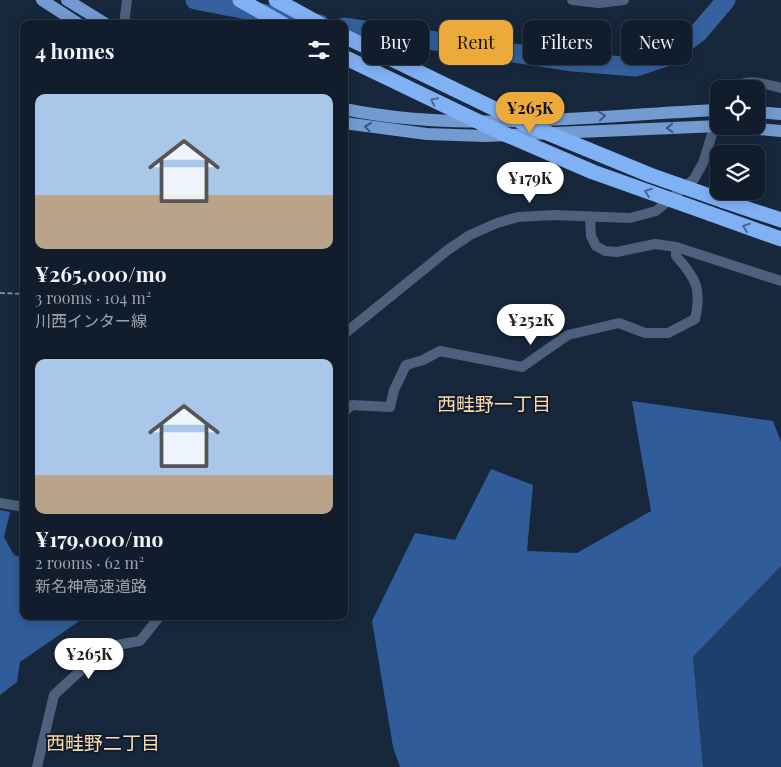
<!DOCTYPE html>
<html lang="en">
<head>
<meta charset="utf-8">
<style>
  body { margin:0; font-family:"Playfair Display","Noto Sans JP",serif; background:#1e2a39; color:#f1f3f6; height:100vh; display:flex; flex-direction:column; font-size:19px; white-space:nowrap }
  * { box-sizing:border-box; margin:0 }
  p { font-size:16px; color:#9ca2aa }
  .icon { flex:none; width:28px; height:28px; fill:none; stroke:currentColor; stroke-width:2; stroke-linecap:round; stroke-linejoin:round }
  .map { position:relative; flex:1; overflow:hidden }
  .details { position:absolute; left:20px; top:20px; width:328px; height:600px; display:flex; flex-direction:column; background:#111d2d; border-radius:10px; box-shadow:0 2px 12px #0003,0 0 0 1px #303b49 }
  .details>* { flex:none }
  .banner { position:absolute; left:362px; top:20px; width:342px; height:45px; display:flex; gap:10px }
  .tools { position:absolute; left:710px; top:80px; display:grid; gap:10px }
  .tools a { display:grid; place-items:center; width:55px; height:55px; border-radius:10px; background:#111d2d; box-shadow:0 2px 12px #0003,0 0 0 1px #303b49; font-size:25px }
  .price { position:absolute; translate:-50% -42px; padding:0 11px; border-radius:18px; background:#fff; color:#222; font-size:16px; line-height:32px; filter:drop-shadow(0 1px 2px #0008) }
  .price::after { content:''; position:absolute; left:50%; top:30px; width:15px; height:11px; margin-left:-8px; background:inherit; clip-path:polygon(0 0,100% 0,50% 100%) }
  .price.selected { background:#ebaa39; color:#111 }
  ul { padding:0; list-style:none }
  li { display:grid; align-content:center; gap:10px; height:265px; padding:0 15px }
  li span { display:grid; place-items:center; height:155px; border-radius:10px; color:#555 }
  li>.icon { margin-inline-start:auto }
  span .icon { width:90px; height:90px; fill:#fffc; stroke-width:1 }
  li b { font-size:21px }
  h2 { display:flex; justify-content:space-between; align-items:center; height:60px; padding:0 15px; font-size:21px }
  .tag { padding:0 18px; border-radius:10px; background:#111d2d; box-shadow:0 2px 12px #0003,0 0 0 1px #303b49; font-size:18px; line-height:45px }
  .tag.selected { background:#ebaa39; color:#111 }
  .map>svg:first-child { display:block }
  .green { fill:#1e3f6c }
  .forest { fill:#305d9a }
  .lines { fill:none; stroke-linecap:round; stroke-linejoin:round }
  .river { stroke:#35619f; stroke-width:19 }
  .path { stroke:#7d899a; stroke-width:2; stroke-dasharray:5 2.5; stroke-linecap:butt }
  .minor { stroke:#4d617c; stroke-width:10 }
  .major { stroke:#739bd2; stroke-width:12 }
  .highway { stroke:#81b1f5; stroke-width:15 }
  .highway-bridge { stroke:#81b1f5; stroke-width:15 }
  .oneway { stroke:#486794 }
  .oneway2 { stroke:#3b567a }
  .labels { text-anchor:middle; stroke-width:4; stroke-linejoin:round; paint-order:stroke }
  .neighbourhood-label { font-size:19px; fill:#ffdaa4; stroke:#0e1d32 }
</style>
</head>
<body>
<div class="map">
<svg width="781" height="767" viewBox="0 0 781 767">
  <rect width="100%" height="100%" fill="#17273c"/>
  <polygon class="green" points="781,566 781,767 703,767 693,657"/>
  <g class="forest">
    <polygon points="632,401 773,421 781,442 781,566 693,657 703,767 400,767 393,747 372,621 415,533 455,540 491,469 533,485 527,551 577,553 651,511"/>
    <polygon points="0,510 10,512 4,537 14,555 24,558 24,616 78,616 78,622 20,662 17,682 0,695"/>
  </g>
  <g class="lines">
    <g class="river">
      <polyline points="195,0 320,24"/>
      <polyline points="344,27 573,62 636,67 666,57 698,33 726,0"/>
    </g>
    <polyline class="path" points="0,293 24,294"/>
    <g class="minor">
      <polyline points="572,0 599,3 624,0"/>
      <polyline points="124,24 127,0"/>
      <path d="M 733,89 C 747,77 764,84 781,88"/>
      <polyline points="590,218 591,236 596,246 605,251 617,252 655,244 676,247 781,281"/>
      <polyline points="344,334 449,249 470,235 497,223 518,217 554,215 630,218 656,211 694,179 703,163 719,112"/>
      <path d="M 344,412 L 352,405 L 390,407 L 394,390 L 406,365 L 423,360 L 440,351 L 522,367 L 568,335 L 619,323 L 645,333 L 668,333 L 695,319 C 702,289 696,278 676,256 L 676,247"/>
      <polyline points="0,503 24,507"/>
      <polyline points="37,767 54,695 106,647 140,641 160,616"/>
    </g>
    <g class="major">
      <polyline points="42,0 79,24"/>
      <polyline points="67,0 106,24"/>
      <path d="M 344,109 C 467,134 595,115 719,110"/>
      <polyline points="756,112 781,114"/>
      <polyline points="344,123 427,134 485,136 719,126"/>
      <polyline points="725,126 781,131"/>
    </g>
    <g class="highway">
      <polyline points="240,0 283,24"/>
      <polyline points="276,0 320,24"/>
      <polyline points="724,201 781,220"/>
      <polyline points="711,214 781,239"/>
    </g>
    <g class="highway-bridge">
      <polyline points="344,36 528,125 650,175 724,201"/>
      <polyline points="344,57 500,132 593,172 711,214"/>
    </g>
  </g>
  <defs><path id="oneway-chevron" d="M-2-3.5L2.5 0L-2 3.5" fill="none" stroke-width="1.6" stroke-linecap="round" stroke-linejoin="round" transform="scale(1.25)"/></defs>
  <g class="oneway">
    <use href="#oneway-chevron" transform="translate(434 101) rotate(-154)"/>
    <use href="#oneway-chevron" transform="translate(648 192) rotate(-160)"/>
    <use href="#oneway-chevron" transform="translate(746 227) rotate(-160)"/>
  </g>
  <g class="oneway2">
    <use href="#oneway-chevron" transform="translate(602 116) rotate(-4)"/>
    <use href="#oneway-chevron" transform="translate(368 127) rotate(-173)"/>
    <use href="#oneway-chevron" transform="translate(670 128) rotate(177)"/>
  </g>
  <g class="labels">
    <g class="neighbourhood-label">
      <text x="494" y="411">西畦野一丁目</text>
      <text x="103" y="750">西畦野二丁目</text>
    </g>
  </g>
</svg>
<div class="tools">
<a><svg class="icon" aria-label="locate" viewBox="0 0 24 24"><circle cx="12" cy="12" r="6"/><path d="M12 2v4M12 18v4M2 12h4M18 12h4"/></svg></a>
<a><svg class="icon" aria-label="layers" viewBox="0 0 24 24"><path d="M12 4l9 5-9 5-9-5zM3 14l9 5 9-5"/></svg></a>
</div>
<b class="price selected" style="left:530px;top:134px">¥265K</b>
<b class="price" style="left:530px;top:204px">¥179K</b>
<b class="price" style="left:531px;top:346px">¥252K</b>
<b class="price" style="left:89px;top:680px">¥265K</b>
<div class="banner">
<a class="tag">Buy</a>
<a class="tag selected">Rent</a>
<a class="tag">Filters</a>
<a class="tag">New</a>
</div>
<section class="details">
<h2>4 homes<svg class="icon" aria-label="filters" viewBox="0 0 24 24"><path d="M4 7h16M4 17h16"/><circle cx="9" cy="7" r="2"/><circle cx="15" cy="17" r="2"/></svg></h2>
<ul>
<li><span style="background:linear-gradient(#a9c7e8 65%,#b9a48a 0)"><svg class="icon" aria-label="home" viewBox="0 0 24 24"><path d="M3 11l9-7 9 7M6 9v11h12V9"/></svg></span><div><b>¥265,000/mo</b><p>3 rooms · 104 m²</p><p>川西インター線</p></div></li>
<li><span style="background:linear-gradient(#a9c7e8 75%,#b9a48a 0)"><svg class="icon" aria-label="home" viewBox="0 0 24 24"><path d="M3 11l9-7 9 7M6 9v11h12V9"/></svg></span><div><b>¥179,000/mo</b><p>2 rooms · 62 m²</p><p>新名神高速道路</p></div></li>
</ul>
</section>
</div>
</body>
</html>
